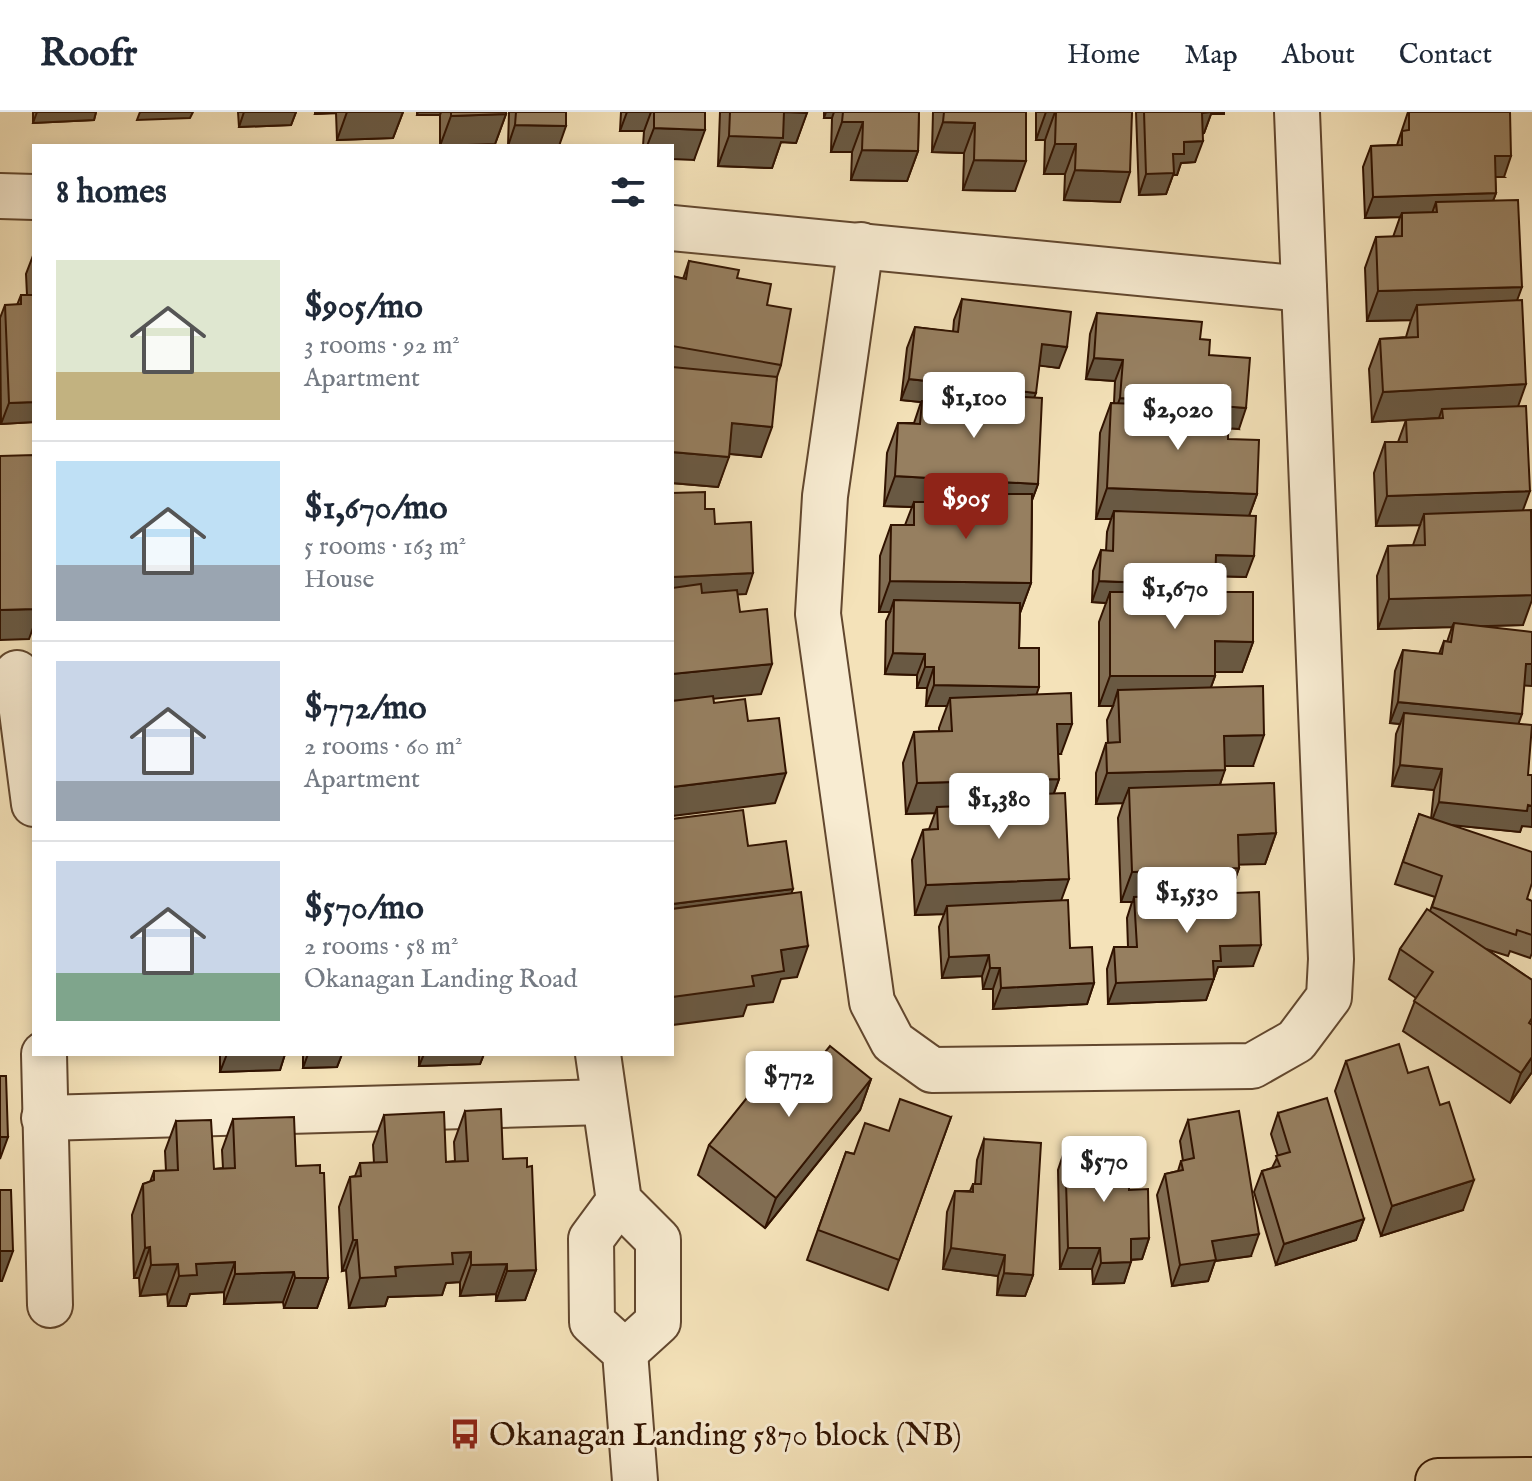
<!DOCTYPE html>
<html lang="en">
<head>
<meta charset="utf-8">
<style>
  body { margin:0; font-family:"IM FELL English",serif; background:#f2f2f3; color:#1f2937; height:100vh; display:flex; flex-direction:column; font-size:30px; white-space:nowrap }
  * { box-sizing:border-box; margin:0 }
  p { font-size:26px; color:#747a83 }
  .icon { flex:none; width:44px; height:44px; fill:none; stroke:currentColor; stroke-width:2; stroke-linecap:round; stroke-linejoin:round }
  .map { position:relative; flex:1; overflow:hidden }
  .details { position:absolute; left:32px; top:32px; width:642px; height:912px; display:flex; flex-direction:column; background:#fff; border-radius:0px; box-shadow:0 4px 12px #0003 }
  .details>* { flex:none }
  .price { position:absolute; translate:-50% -68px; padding:0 18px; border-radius:8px; background:#fff; color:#222; font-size:26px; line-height:52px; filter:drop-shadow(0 2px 4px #0008) }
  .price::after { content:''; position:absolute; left:50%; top:48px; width:24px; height:18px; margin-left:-12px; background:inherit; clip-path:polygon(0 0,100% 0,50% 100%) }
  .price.selected { background:#8f2418; color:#fff }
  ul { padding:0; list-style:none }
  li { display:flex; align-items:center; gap:24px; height:200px; padding:0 24px }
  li+li { border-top:2px solid #e0e1e3 }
  li span { display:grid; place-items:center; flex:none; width:224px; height:160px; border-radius:0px; color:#555 }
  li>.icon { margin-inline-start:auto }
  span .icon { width:96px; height:96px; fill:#fffc; stroke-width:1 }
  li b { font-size:34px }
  h2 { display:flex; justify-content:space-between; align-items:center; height:96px; padding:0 24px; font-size:34px }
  header { display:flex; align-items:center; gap:48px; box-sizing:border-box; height:112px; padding:0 40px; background:#fff; border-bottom:2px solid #e0e1e3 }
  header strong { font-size:38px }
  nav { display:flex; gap:44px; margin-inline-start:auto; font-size:28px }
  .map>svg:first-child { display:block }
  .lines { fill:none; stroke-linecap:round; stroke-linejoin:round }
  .minor-casing { stroke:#62472e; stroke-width:48 }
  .major-casing { stroke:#311300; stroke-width:48 }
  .minor { stroke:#f8ecd2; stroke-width:44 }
  .major { stroke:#f4e2b9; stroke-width:44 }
  .wall { fill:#816d53; stroke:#311300; stroke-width:2 }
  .shaded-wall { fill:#695943; stroke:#311300; stroke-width:2 }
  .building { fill:#967f60; stroke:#311300; stroke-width:2 }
  .labels { text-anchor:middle; stroke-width:6; stroke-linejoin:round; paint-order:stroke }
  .poi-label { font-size:32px; fill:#311300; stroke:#f8ecd2; text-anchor:start }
</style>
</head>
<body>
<header>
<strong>Roofr</strong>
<nav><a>Home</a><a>Map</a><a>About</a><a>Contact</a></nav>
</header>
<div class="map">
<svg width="1532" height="1369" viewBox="0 0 1532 1369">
  <rect width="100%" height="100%" fill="#f4e2b9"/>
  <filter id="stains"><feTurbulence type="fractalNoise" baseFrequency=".0025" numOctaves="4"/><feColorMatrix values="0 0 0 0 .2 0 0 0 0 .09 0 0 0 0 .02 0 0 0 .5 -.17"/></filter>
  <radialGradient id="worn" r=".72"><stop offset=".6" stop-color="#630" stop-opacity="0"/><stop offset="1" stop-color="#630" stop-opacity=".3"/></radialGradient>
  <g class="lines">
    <g class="minor-casing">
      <g id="minor">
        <polyline points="0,84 34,85"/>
        <polyline points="672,116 1304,177"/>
        <polyline points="861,133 825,384 818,502 872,890 893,930 932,958 1252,954 1296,929 1329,885 1331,847 1297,0"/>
        <polyline points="17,561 34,692"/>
        <polyline points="44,942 50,1193"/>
        <polyline points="598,942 619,1089 658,1128 658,1210 625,1240"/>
        <polyline points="44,1006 604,990"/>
        <polyline points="619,1089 591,1127 592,1210 625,1240 635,1369"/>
      </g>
    </g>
    <g class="major-casing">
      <polyline id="major" points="1438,1369 1532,1368"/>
    </g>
    <use href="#minor" class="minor"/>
    <use href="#major" class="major"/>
  </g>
  <g class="wall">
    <polygon points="33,0 96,0 94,8 33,11"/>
    <polygon points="238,0 296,0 291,13 239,15"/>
    <polygon points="315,0 403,0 393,26 337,28 336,1 315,2"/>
    <polygon points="417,0 506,0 506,2 495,32 440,34 440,3 417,3"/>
    <polygon points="509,0 566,0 559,34 508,34"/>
    <polygon points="621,0 705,0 694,48 672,34 643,34 644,19 620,19"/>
    <polygon points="720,0 807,0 796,31 781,30 772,56 718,54"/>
    <polygon points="824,0 919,0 918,39 907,69 851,68 852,40 831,40 832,6 824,6"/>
    <polygon points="933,0 1026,0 1015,79 963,78 964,41 932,40"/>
    <polygon points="1036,0 1132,0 1120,90 1064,88 1065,62 1044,62 1045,28 1036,28"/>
    <polygon points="1136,0 1224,0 1224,2 1211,2 1204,21 1202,22 1195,50 1181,51 1177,63 1173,63 1166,82 1139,83"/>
    <polygon points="1408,0 1504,65 1495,65 1496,81 1493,89 1517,188 1518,294 1523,398 1523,513 1479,514 1524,574 1518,612 1522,714 1520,720 1451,713 1527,787 1532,789 1532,841 1530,846 1510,839 1508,844 1486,837 1532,868 1532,960 1510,991 1403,919 1416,886 1389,867 1400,837 1430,799 1435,785 1395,772 1419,702 1431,707 1434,678 1392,674 1396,622 1400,612 1390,611 1395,559 1403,538 1439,542 1444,529 1447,530 1452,515 1378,517 1377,464 1388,434 1413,433 1420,413 1376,414 1374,361 1385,330 1398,330 1406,308 1372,310 1369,257 1380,227 1406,225 1411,208 1367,209 1365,156 1376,125 1393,125 1400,105 1365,106 1363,55 1371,34 1397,33"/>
    <polygon points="34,141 34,310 1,312 0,206 5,193 17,193 21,183 27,183 26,162"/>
    <polygon points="689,149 737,166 781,253 777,265 761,345 729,342 718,375 672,371 672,164 683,167"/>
    <polygon points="962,187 1059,256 1039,253 1034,285 1038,372 1032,388 1031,471 1020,501 1019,536 1036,582 1061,642 1058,642 1059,667 1054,681 1061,789 1070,836 1094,871 1087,892 993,897 993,877 983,877 982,864 942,866 939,815 944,802 915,803 912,748 923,718 929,717 935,701 906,702 903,651 914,620 939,619 939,616 947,594 926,594 927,576 917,576 917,563 885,562 886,509 890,500 879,500 880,444 891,413 905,413 912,395 884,394 887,341 898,311 914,311 921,290 901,288 907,236 915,215 953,220 954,208"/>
    <polygon points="1097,201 1200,227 1209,243 1239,317 1228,316 1228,327 1257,382 1249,404 1246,465 1215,464 1215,474 1213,480 1253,530 1242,560 1215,560 1215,564 1211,575 1253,654 1225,654 1220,673 1276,721 1265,752 1239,752 1239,756 1230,781 1253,854 1218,855 1206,888 1108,892 1107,857 1114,835 1128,835 1127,806 1132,790 1121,790 1118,706 1123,691 1096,692 1096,661 1106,631 1108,631 1107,608 1113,594 1099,594 1099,510 1106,491 1092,490 1093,459 1101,438 1106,439 1107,420 1111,407 1096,407 1100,321 1111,291 1114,291 1115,269 1086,267 1090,222"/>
    <polygon points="220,942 285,942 280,958 220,960"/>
    <polygon points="303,942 342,942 337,955 303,956"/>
    <polygon points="419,942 484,942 480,952 419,954"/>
    <polygon points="1346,949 1408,961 1463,1098 1381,1124 1335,979"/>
    <polygon points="809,960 871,967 860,998 765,1116 698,1063 709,1033 769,973"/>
    <polygon points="465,999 503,1047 536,1158 525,1188 496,1189 496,1182 460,1184 460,1170 446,1171 442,1183 388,1185 385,1194 349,1196 346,1158 342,1159 339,1095 350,1065 355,1064 360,1051 374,1051 373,1033 384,1003 446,1050 455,1049 454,1030"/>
    <polygon points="1278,1001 1364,1107 1356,1128 1276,1153 1254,1080 1262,1059 1272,1056 1278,1044 1271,1022"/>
    <polygon points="951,1005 888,1178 807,1148 846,1040 854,1042"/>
    <polygon points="233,1007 296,1054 328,1166 317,1196 284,1196 283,1190 224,1192 224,1180 190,1182 186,1194 168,1194 167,1182 140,1184 139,1166 134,1166 132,1103 143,1072 150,1070 154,1059 166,1059 165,1039 176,1009 214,1057 223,1056 222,1038"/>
    <polygon points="1188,1008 1251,1144 1215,1149 1208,1169 1172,1174 1157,1083 1165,1062 1178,1059 1181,1049 1183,1049 1180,1029"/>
    <polygon points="984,1027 1033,1163 1025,1184 997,1183 998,1164 943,1157 947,1100 955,1079 970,1079 973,1072 975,1072 977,1048"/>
    <polygon points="1065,1037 1116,1048 1149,1126 1142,1147 1131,1148 1124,1171 1093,1172 1092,1157 1060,1157 1058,1058"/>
  </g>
  <g class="shaded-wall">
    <polygon points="37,0 96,0 94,8 33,11"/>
    <polygon points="140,0 193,0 190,6 137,8"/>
    <polygon points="244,0 296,0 291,13 239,15"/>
    <polygon points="316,0 336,0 336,1 315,2"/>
    <polygon points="347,0 403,0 393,26 337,28"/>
    <polygon points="418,0 441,0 440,3 417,3"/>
    <polygon points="627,0 651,0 644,19 620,19"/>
    <polygon points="784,0 807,1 796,31 781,30 772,56 718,54 729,24"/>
    <polygon points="826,0 834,0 832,6 824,6"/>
    <polygon points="1046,0 1055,0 1045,28 1036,28"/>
    <polygon points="1204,0 1224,0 1224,2 1211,2 1204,21 1194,22 1202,1"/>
    <polygon points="506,2 495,32 440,34 451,4"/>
    <polygon points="842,10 863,10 852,40 831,40"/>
    <polygon points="943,10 975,11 964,41 932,40"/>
    <polygon points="515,13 566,14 559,34 508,34"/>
    <polygon points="654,16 705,18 694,48 672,47 672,34 647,34"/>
    <polygon points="1203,29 1195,50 1181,51 1177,63 1173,63 1166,82 1139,83 1146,62 1173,42 1184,30"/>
    <polygon points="1055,32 1076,32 1065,62 1044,62"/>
    <polygon points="862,38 918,39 907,69 851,68"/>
    <polygon points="1495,44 1511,44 1504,65 1487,65"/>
    <polygon points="974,48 1026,49 1015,79 963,78"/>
    <polygon points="1075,58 1130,60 1120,90 1064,88"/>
    <polygon points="1496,81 1488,102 1437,100 1436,90 1431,104 1402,101 1400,105 1365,106 1373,85"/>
    <polygon points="1522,175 1511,205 1417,193 1411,208 1367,209 1378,179"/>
    <polygon points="1042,232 1067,235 1059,256 1034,253"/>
    <polygon points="1094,246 1123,248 1115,269 1086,267"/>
    <polygon points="909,267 1036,281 1028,302 961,291 961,281 957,294 901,288"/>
    <polygon points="1526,272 1515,303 1442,297 1439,306 1372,310 1383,280"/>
    <polygon points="1120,286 1246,296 1239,317 1112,308"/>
    <polygon points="34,290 34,310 1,312 9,291"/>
    <polygon points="732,311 772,315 761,345 721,341"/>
    <polygon points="672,340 729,345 718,375 672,371"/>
    <polygon points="895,364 1038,372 1027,402 947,390 947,382 942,397 914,390 912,395 884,394"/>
    <polygon points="1107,376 1257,382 1246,412 1114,399 1111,407 1096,407"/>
    <polygon points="1530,379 1519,409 1424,402 1420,413 1376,414 1387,384"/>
    <polygon points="1216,443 1254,444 1246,465 1208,464"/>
    <polygon points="753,461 746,482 672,486 672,465"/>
    <polygon points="890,469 1031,471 1020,501 894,488 890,500 879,500"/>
    <polygon points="1099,469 1215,474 1207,495 1110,480 1106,491 1092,490"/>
    <polygon points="1532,483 1532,488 1523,513 1453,515 1454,511 1452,515 1378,517 1389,487"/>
    <polygon points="34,497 34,513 29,527 0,528 0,498"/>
    <polygon points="1215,529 1253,530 1242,560 1204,560"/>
    <polygon points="893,541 925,542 917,563 885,562"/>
    <polygon points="772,552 761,582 672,591 672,562"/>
    <polygon points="1526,552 1532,552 1532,574 1519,573"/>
    <polygon points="925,555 934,555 927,576 917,576"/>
    <polygon points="1110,564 1215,564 1204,594 1118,578 1113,594 1099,594"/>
    <polygon points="934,573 1039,575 1032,596 950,586 947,594 926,594"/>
    <polygon points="1398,590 1522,602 1514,624 1404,601 1400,612 1390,611"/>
    <polygon points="1057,612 1072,612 1061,642 1046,642"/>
    <polygon points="1264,623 1253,654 1214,654 1224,624"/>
    <polygon points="1400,653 1442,657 1434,678 1392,674"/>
    <polygon points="1225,658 1214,689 1129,676 1123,691 1096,692 1107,661"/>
    <polygon points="786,661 775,691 672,704 672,675"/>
    <polygon points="1059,667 1048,697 988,693 987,684 982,699 937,695 935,701 906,702 917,671"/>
    <polygon points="1439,690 1532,694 1532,715 1522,714 1520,720 1431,711"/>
    <polygon points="1276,721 1265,752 1227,753 1238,723"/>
    <polygon points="1239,756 1228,787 1134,785 1133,790 1121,790 1132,760"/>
    <polygon points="1069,767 1058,797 947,794 944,802 915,803 926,773"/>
    <polygon points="793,777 785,798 672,812 672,792"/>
    <polygon points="1261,833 1253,854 1218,855 1206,888 1108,892 1116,871 1213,849 1220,834"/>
    <polygon points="808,834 797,865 781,867 773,890 747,893 743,904 672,913 672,885 752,864 781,838"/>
    <polygon points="989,843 982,864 942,866 949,845"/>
    <polygon points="990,856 1000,856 993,877 983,877"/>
    <polygon points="1094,871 1087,892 993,897 1001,876"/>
    <polygon points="227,942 285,942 280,958 220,960"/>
    <polygon points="308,942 342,942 337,955 303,956"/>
    <polygon points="424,942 484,942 480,952 419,954"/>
    <polygon points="1532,945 1532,960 1510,991 1521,961"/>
    <polygon points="871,967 860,998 765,1116 776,1086"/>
    <polygon points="0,1025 8,1025 0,1047"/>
    <polygon points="1474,1068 1463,1098 1381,1124 1392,1094"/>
    <polygon points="1364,1107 1356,1128 1276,1153 1284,1132"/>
    <polygon points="1259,1122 1251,1144 1215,1149 1208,1169 1172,1174 1180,1153 1212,1129"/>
    <polygon points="1149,1126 1142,1147 1124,1148 1131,1127"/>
    <polygon points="353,1128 357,1128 346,1158 342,1159"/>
    <polygon points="150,1135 139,1166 134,1166 145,1136"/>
    <polygon points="951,1136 1005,1143 998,1164 943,1157"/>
    <polygon points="1068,1136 1100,1136 1092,1157 1060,1157"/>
    <polygon points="0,1139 13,1139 2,1169 0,1169"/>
    <polygon points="471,1140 460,1170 446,1171 442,1183 388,1185 385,1194 349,1196 360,1166 452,1141"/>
    <polygon points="235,1150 224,1180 190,1182 186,1194 168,1194 179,1164 196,1152"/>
    <polygon points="1131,1150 1124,1171 1093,1172 1101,1151"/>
    <polygon points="178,1152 167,1182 140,1184 151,1153"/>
    <polygon points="507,1152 496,1182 460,1184 471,1153"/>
    <polygon points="536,1158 525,1188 496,1189 507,1159"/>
    <polygon points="294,1160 283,1190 224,1192 235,1162"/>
    <polygon points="1004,1161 1033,1163 1025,1184 997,1183"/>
    <polygon points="295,1166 328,1166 317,1196 284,1196"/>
  </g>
  <g class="building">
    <polygon points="451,0 506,0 506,2 451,4"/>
    <polygon points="516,0 566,0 566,14 515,13"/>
    <polygon points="654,0 705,0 705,18 654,16"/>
    <polygon points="730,0 784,0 783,26 729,24"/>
    <polygon points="843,0 919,0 918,39 862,38 863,10 842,10"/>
    <polygon points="944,0 1026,0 1026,49 974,48 975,11 943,10"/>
    <polygon points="1056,0 1132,0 1130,60 1075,58 1076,32 1055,32"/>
    <polygon points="1144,0 1211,0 1202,1 1203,29 1184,30 1184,42 1173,42 1174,61 1146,62"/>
    <polygon points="1409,0 1510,0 1511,44 1495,44 1496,81 1373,85 1371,34 1402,33 1402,19 1409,18"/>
    <polygon points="1518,88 1522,175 1378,179 1376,125 1402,124 1402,101 1437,100 1436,90"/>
    <polygon points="689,149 739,158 737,166 771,172 767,193 791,197 781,253 672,234 672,164 686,167"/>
    <polygon points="21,183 34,183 34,290 9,291 5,193 21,192"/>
    <polygon points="962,187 1071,200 1067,235 1042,232 1036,281 909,267 915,215 958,220"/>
    <polygon points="1522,188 1526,272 1383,280 1380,227 1418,225 1417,193"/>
    <polygon points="1097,201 1202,210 1200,227 1210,228 1209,243 1250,246 1246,296 1120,286 1123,248 1094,246"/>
    <polygon points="672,255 777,265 772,315 732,311 729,345 672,340"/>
    <polygon points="961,281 1042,286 1038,372 895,364 898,311 920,312 922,289 961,291"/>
    <polygon points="1111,291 1192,294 1192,302 1228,304 1228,327 1259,328 1257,382 1107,376"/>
    <polygon points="1526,294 1530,379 1387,384 1385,330 1407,330 1406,308 1443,306 1442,297"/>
    <polygon points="34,343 34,497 0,498 0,344"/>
    <polygon points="705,380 705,397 714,397 715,412 751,410 753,461 672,465 672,381"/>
    <polygon points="947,382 1032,382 1031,471 890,469 891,413 914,413 914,390 947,390"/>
    <polygon points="1531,398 1532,483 1389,487 1388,434 1425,433 1424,402"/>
    <polygon points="1114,399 1256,404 1254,444 1216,443 1215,474 1099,469 1101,438 1113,439"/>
    <polygon points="701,472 702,481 737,478 740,500 767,497 772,552 672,562 672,476"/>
    <polygon points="1110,480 1253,480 1253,530 1215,529 1215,564 1110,564"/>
    <polygon points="894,488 1020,491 1019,536 1039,536 1039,575 934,573 934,555 925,555 925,542 893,541"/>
    <polygon points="1454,511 1532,520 1532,552 1526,552 1522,602 1398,590 1403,538 1442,542 1444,529 1451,530"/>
    <polygon points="1263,574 1264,623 1224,624 1225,658 1107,661 1106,631 1120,630 1118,578"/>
    <polygon points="1071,581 1072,612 1057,612 1059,667 917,671 914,620 952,619 950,586"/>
    <polygon points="713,584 714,591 745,587 748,609 779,606 786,661 672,675 672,589"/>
    <polygon points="1404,601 1532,613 1528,663 1532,663 1532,694 1528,693 1527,699 1439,690 1442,657 1400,653"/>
    <polygon points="1274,671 1276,721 1238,723 1239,756 1132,760 1129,676"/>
    <polygon points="1065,681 1069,767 926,773 923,718 938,717 937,695 988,693 987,684"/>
    <polygon points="743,698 748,734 786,729 793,777 672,792 672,707"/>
    <polygon points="1419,702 1532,740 1532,771 1527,787 1532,789 1532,823 1517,818 1516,823 1432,795 1442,764 1403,750"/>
    <polygon points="801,780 808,834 781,838 784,859 752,864 754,874 672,885 672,797"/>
    <polygon points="1259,780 1261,833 1220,834 1221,849 1213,849 1214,867 1116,871 1114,835 1137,835 1134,785"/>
    <polygon points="1068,788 1070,836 1092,835 1094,871 1001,876 1000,856 990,856 989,843 949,845 947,794"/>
    <polygon points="1427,797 1532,868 1532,906 1529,911 1532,913 1532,945 1521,961 1414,889 1433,860 1400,837"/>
    <polygon points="1399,932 1408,961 1428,955 1440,993 1449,990 1474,1068 1392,1094 1346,949"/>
    <polygon points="830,934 871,967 776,1086 709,1033 762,967 769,973 790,946 809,960"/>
    <polygon points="0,964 6,964 8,1025 0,1025"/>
    <polygon points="1327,986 1364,1107 1284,1132 1262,1059 1280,1054 1276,1044 1290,1040 1278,1001"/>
    <polygon points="900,987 951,1005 899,1148 818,1118 846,1040 854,1042 865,1011 889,1019"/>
    <polygon points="501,997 503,1047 527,1046 527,1055 532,1054 536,1158 507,1159 507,1152 471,1153 471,1140 452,1141 453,1152 395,1155 396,1164 360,1166 357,1128 353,1128 350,1065 361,1064 360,1051 387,1050 384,1003 444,1000 446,1050 468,1049 465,999"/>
    <polygon points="1239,999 1259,1122 1212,1129 1216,1148 1180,1153 1165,1062 1183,1058 1181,1049 1194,1046 1188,1008"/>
    <polygon points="294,1005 296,1054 320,1053 320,1061 324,1061 328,1166 295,1166 294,1160 235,1162 235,1150 196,1152 197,1163 179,1164 178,1152 151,1153 150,1135 145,1136 143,1072 154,1068 154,1059 178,1058 176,1009 211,1008 214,1057 235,1056 233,1007"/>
    <polygon points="984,1027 1041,1031 1033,1163 1004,1161 1005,1143 951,1136 955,1079 973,1080 973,1072 981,1072"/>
    <polygon points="1116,1036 1116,1048 1129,1048 1129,1078 1148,1077 1149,1126 1131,1127 1131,1150 1101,1151 1100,1136 1068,1136 1065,1037"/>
    <polygon points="0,1078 11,1078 13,1139 0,1139"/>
  </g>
  <defs>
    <g id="bus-bare" transform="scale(2.4)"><path d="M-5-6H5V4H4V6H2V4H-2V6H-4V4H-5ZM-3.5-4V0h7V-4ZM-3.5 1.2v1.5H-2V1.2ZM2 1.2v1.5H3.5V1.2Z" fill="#8f2418" stroke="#f8ecd2" stroke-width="2.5" paint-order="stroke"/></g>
  </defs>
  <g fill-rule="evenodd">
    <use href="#bus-bare" x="465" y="1322"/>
  </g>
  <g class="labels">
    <g class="poi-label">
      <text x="489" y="1333">Okanagan Landing 5870 block (NB)</text>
    </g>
  </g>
  <rect width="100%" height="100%" filter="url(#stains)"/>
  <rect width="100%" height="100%" fill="url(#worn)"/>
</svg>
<b class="price" style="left:974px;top:328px">$1,100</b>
<b class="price" style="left:1178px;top:340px">$2,020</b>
<b class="price selected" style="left:966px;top:429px">$905</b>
<b class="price" style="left:1175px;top:519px">$1,670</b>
<b class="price" style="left:999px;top:729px">$1,380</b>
<b class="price" style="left:1187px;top:823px">$1,530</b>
<b class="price" style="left:789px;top:1007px">$772</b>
<b class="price" style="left:1104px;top:1092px">$570</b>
<section class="details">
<h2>8 homes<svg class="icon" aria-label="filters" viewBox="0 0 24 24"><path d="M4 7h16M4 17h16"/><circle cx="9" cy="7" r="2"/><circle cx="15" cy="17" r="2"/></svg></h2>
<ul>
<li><span style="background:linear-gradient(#dfe7d0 70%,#c2b280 0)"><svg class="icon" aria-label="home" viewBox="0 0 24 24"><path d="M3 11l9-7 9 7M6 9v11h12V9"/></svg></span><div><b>$905/mo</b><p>3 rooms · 92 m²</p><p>Apartment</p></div></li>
<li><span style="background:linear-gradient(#bfe0f5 65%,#9aa5b1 0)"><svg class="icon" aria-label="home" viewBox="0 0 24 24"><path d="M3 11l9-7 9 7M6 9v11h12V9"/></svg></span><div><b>$1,670/mo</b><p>5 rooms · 163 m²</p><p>House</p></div></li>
<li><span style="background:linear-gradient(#c9d6e8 75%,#9aa5b1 0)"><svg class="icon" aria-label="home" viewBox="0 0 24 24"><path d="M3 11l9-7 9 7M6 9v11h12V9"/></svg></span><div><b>$772/mo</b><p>2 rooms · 60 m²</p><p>Apartment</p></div></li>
<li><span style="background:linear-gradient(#c9d6e8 70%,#7fa58c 0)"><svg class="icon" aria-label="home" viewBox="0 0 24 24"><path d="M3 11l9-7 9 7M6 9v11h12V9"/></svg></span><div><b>$570/mo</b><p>2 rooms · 58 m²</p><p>Okanagan Landing Road</p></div></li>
</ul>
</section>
</div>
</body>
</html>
